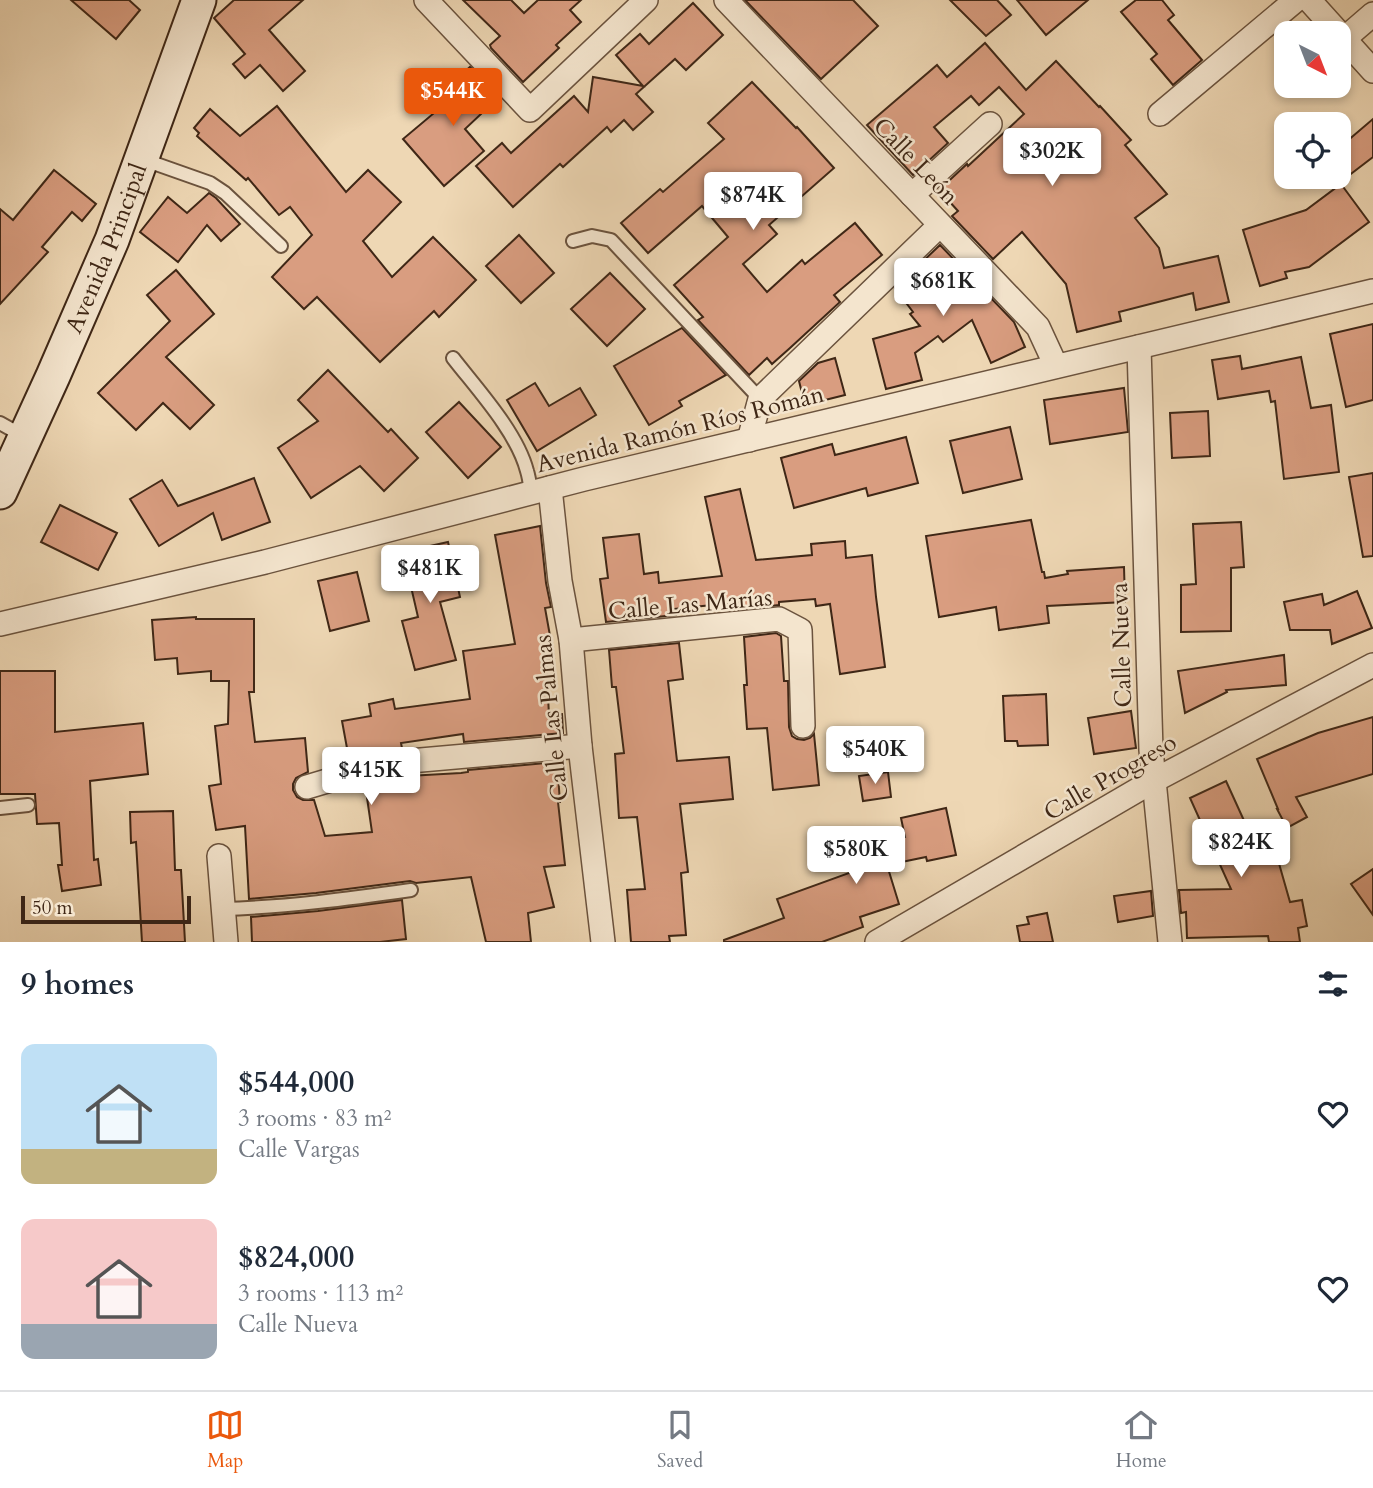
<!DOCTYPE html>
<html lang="en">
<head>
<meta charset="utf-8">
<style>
  body { margin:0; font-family:Cardo,serif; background:#f2f2f3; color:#1f2937; height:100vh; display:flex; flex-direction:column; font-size:26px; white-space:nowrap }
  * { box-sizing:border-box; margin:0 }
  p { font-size:23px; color:#747a83 }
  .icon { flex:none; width:38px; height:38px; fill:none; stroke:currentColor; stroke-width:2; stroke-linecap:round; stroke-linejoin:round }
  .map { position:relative; height:942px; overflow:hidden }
  .details { display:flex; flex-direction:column; background:#fff; flex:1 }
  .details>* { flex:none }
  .needle { width:46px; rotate:138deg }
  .controls { position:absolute; left:1274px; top:21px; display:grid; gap:14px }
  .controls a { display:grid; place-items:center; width:77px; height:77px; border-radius:14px; background:#fff; box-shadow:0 4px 10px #0003; font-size:35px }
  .scale { position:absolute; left:21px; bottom:18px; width:170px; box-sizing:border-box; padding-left:7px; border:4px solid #3f2716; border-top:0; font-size:19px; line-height:24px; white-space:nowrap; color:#3f2716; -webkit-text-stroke:5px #f4e5ce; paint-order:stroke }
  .price { position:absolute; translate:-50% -60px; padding:0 16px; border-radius:7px; background:#fff; color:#222; font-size:23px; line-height:46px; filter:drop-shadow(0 2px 4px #0008) }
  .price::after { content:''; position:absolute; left:50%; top:42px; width:21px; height:16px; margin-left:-10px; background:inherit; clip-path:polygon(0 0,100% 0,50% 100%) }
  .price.selected { background:#ea580c; color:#fff }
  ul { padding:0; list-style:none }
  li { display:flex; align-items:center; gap:21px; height:175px; padding:0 21px }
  li span { display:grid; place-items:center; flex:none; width:196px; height:140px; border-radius:14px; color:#555 }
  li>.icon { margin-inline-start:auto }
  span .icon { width:84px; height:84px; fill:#fffc; stroke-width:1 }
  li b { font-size:30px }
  h2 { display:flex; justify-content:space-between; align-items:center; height:84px; padding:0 21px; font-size:30px }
  .menu { display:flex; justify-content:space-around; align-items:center; height:98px; border-top:2px solid #e0e1e3; background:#fff; font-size:19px; color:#747a83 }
  .menu a { display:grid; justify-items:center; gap:4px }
  .menu .selected { color:#ea580c }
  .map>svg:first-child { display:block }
  .building { fill:#d99d80; stroke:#3f2716; stroke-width:2 }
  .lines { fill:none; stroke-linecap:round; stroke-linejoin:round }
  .lane-casing { stroke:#6b533e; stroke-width:16 }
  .street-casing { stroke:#6b533e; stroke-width:26 }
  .secondary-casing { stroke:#3f2716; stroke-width:37 }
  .lane { stroke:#f4e5ce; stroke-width:12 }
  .street { stroke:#f4e5ce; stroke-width:23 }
  .secondary { stroke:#f4e5ce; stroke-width:33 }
  .labels { text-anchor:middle; stroke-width:5; stroke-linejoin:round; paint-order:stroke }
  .street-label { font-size:24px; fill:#3f2716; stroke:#f4e5ce }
</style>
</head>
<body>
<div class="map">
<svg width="1373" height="942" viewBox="0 0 1373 942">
  <rect width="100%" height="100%" fill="#eed7b4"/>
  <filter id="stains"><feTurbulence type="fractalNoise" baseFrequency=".00286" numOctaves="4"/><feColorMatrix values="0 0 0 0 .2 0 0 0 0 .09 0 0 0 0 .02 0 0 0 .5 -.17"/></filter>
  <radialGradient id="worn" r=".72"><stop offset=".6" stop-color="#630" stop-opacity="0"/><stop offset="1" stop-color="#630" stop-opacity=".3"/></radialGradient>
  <g class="building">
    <polygon points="71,0 129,0 140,10 116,39"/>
    <polygon points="234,0 303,0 269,30 305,71 283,91 260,65 245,78 233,64 245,54 214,18"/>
    <polygon points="463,0 511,0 524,13 538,0 581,0 570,10 581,22 556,45 559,48 523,82 491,48 490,45 500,36"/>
    <polygon points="745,0 853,0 878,26 821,79"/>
    <polygon points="950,0 997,0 1011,15 986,36"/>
    <polygon points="1017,0 1088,0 1046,35"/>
    <polygon points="1136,0 1162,0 1174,15 1168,20 1202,60 1173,85 1151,59 1157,54 1121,12"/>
    <polygon points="693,3 723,35 686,70 675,59 636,94 653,112 633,130 624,120 611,132 607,127 563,167 560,164 513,207 476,166 502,143 511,153 574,96 588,112 593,77 643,86 616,55 640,34 649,44"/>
    <polygon points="985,43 1026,90 1056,61 1099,107 1100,106 1131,140 1125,145 1167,194 1135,218 1159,248 1164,268 1218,256 1229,302 1196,310 1193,293 1119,312 1121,321 1077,332 1066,284 1022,232 993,259 952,216 958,211 939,190 967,164 968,166 1024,114 999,87 979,105 971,96 934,127 948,143 913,175 867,125 937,65 947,77"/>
    <polygon points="470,67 499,97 465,129 484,151 444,186 403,139 446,103 439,95"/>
    <polygon points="752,82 796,128 797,127 834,168 769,225 777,234 743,264 767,292 802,260 805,264 855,223 882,255 834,295 840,302 790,348 772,364 767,358 749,375 698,320 703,317 674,285 728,237 702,206 648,253 621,223 660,189 663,192 724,139 708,123"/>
    <polygon points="277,106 346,192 368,170 401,202 363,241 392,277 433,237 476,280 439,317 434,311 380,362 317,297 304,309 272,277 312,235 290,207 279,215 248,178 246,180 197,136 199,133 194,128 210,109 240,136"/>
    <polygon points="1373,119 1373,157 1339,183 1339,148"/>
    <polygon points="54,170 96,204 82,221 72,212 42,247 48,252 0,304 0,209 13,220"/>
    <polygon points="1341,184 1369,222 1309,267 1285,272 1287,278 1260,286 1243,230 1306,210"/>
    <polygon points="209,193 216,198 240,224 221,241 207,225 178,262 140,232 168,197 187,213"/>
    <polygon points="519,235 554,273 521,303 486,266"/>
    <polygon points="940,245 1014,322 1025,347 991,363 972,320 943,342 938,336 915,353 922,380 886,389 873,339 920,326 910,314 913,312 895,288"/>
    <polygon points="176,270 214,314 166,357 214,405 190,429 163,403 136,430 98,393 170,321 147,295"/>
    <polygon points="610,273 645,309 607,346 571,309"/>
    <polygon points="1373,324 1373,400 1346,407 1330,334"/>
    <polygon points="682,328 726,375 679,401 682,406 649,425 614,366"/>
    <polygon points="1240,356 1242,369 1301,357 1311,408 1331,405 1339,472 1284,479 1275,401 1271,402 1269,391 1218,399 1212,360"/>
    <polygon points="835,358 845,395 805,405 799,381 818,363"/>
    <polygon points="328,370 388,432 391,429 418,458 384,491 360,466 311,498 278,448 318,421 298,400"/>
    <polygon points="535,383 549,406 580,388 596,415 537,451 507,400"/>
    <polygon points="1124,388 1128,432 1050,444 1044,400"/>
    <polygon points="459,402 501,447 468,478 426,432"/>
    <polygon points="1208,411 1210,456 1172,458 1170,413"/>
    <polygon points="1010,427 1022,479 963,493 950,441"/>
    <polygon points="906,437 918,483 868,496 866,488 794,508 781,458 832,444 835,455"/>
    <polygon points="1373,473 1373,556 1363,557 1349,477"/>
    <polygon points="254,478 270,522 222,540 213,513 159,546 130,499 162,480 178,506"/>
    <polygon points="740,489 756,560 812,555 811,544 845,541 846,558 872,555 876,597 885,667 840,674 830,604 816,606 815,599 779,602 779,605 743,609 740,602 675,609 676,615 606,622 600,579 608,578 603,538 639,534 644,574 658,572 659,583 722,576 705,497"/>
    <polygon points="60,505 117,533 98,570 41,542"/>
    <polygon points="1031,520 1042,572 1044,572 1045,578 1068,574 1067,571 1124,567 1125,602 1047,606 1049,623 999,630 996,607 939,617 926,536"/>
    <polygon points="1241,522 1244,567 1231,568 1231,631 1181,632 1181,585 1196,584 1193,524"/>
    <polygon points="540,526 546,583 551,607 545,608 554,658 546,659 549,715 562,714 563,733 464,742 463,734 401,743 402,748 383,750 349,759 342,721 371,716 369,704 393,699 395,709 470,699 463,651 515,644 495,535"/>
    <polygon points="448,542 460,597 440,602 456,660 415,670 402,621 418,617 403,552"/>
    <polygon points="357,572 369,621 330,631 318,581"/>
    <polygon points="1357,591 1372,628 1332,644 1330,630 1290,630 1284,602 1322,594 1324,605"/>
    <polygon points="196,617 196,619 254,619 254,692 249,692 255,742 305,738 308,772 296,778 293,784 293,790 297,797 303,800 314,800 325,836 372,832 365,784 390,777 461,773 468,772 468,770 557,762 560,802 558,802 565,865 544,867 554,907 528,913 531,942 486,942 471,877 416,883 410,881 316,893 249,899 245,826 216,830 209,786 221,784 215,726 228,724 229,681 211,681 211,671 178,674 177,658 155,660 152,620"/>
    <polygon points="776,633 781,636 784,681 788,681 789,727 792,736 797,739 804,740 810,738 814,734 819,785 773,790 767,728 747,729 744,685 747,685 744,637"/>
    <polygon points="679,643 683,679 668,681 677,761 729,757 733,799 680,804 688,872 681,873 686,935 669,936 670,942 631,942 627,890 645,889 637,817 619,818 615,754 624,753 616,687 612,687 609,650"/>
    <polygon points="1284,655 1286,685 1226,690 1227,692 1185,713 1178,671"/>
    <polygon points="0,671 55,671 55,732 143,723 148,774 90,781 94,860 98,859 101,885 62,891 58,865 62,865 59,823 37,824 35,794 0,794"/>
    <polygon points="1046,694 1048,745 1018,746 1017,741 1005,741 1003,696"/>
    <polygon points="1131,711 1136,748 1094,754 1088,718"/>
    <polygon points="1373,717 1373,774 1296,797 1307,817 1287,828 1277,809 1278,809 1257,759 1318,733"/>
    <polygon points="888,772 891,797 863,801 859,776"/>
    <polygon points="1226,781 1251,836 1279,829 1286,850 1276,853 1290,902 1302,900 1307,926 1298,928 1300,942 1269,942 1268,936 1187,938 1186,912 1181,913 1179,890 1231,889 1190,798"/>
    <polygon points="946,808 956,855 927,861 926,857 887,865 899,904 860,917 863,927 822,942 724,942 724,940 784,918 777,899 852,872 847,856 905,837 901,818"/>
    <polygon points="173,811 175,870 181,870 185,942 142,942 136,842 131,843 130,812"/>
    <polygon points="1373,869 1373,915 1351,884"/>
    <polygon points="1151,891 1153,916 1118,922 1114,896"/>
    <polygon points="402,900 406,939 380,942 252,942 251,917 318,911"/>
    <polygon points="1047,913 1053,942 1020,942 1017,926 1029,924 1027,917"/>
  </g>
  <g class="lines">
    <g class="lane-casing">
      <g id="lane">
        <polyline points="142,159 210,183 225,193 281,246"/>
        <polyline points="573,241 592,236 611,240 760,399"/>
        <path d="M 453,358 C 477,389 517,432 527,471 C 529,477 530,485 531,492"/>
        <polyline points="0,423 25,437"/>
        <polyline points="0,808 28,805"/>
        <path d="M 223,909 C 287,907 348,899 411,890"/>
      </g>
    </g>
    <g class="street-casing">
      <g id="street">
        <polyline points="426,0 530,110 646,0"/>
        <polyline points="726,0 1038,327 1056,366"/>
        <polyline points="1309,0 1373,71"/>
        <polyline points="1344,39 1373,14"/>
        <polyline points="1160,114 1296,0"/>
        <polyline points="912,195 990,124"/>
        <polyline points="1139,347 1151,750 1170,942"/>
        <polyline points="749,440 760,399 940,225"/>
        <polyline points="550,488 560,581 571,640 580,746 603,942"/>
        <polyline points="0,624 265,562 584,479 1373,291"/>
        <polyline points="571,640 779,619 800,630 803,726"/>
        <polyline points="307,787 387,763 580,746"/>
        <polyline points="219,856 226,942"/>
        <polyline points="877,942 1153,781 1373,665"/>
      </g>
    </g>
    <g class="secondary-casing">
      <g id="secondary">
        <path id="s1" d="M 0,492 L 53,376 L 112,240 L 199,0"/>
      </g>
    </g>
    <use href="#lane" class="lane"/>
    <use href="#street" class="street"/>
    <use href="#secondary" class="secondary"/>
  </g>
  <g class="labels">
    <g class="street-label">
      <text transform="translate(916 161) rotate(46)" y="8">Calle León</text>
      <text dy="8" stroke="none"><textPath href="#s1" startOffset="266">Avenida Principal</textPath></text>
      <text transform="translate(680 429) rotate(-14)" y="8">Avenida Ramón Ríos Román</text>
      <text transform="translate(690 604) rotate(-5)" y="8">Calle Las Marías</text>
      <text transform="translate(1121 645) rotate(-92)" y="8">Calle Nueva</text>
      <text transform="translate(551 718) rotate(-96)" y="8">Calle Las Palmas</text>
      <text transform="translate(1110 777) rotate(-30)" y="8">Calle Progreso</text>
    </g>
  </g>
  <rect width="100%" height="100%" filter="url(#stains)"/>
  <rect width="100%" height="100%" fill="url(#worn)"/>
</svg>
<div class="controls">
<a><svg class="needle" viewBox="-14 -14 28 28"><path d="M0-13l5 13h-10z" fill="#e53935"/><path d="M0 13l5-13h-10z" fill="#747a83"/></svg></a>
<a><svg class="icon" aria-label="locate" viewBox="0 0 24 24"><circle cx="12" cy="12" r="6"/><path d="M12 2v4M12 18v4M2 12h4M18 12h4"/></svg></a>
</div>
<div class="scale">50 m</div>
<b class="price selected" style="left:453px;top:128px">$544K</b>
<b class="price" style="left:1052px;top:188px">$302K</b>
<b class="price" style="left:753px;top:232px">$874K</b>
<b class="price" style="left:943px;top:318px">$681K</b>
<b class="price" style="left:430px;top:605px">$481K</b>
<b class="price" style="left:875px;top:786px">$540K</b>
<b class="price" style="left:371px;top:807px">$415K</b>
<b class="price" style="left:1241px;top:879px">$824K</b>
<b class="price" style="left:856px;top:886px">$580K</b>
</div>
<section class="details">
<h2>9 homes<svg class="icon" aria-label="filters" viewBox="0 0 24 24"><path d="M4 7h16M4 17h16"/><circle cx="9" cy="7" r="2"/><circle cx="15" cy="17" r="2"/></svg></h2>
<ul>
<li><span style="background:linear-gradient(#bfe0f5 75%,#c2b280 0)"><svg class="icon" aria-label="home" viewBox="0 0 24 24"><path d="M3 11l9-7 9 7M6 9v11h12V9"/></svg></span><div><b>$544,000</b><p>3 rooms · 83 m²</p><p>Calle Vargas</p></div><svg class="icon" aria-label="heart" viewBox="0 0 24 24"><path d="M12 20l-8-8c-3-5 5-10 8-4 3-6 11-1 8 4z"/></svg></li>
<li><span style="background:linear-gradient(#f6c9c9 75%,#9aa5b1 0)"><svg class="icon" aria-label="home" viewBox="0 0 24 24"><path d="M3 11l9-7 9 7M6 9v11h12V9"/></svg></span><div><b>$824,000</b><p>3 rooms · 113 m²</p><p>Calle Nueva</p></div><svg class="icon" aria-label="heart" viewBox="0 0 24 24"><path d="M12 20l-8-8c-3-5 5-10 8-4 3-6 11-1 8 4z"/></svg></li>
</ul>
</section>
<nav class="menu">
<a class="selected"><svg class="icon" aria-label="map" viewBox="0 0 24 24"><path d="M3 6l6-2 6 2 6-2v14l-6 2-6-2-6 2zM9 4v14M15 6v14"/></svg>Map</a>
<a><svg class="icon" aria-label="saved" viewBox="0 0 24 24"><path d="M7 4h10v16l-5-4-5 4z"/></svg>Saved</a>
<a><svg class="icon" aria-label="home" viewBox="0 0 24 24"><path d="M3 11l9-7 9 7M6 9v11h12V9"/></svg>Home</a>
</nav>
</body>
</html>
